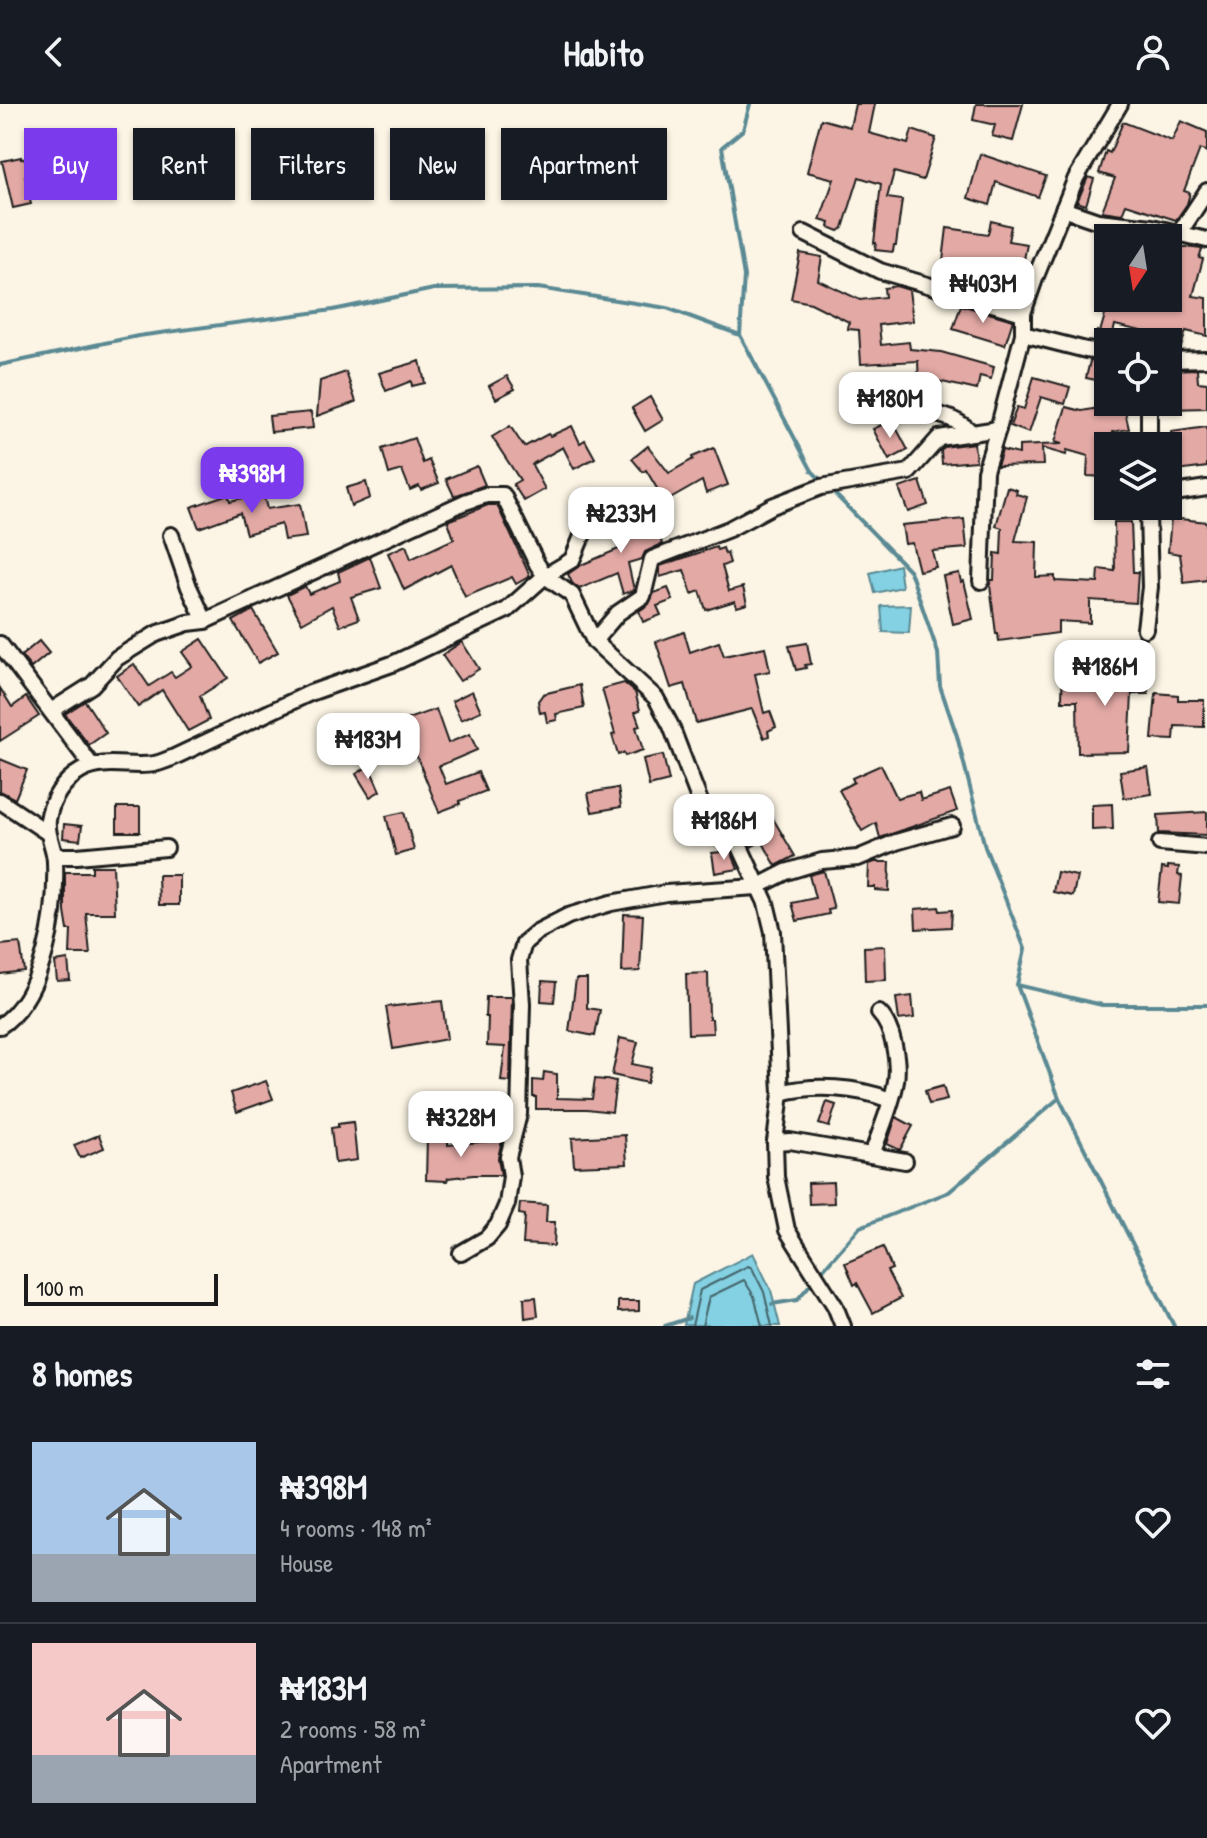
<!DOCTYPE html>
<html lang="en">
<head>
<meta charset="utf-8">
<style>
  body { margin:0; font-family:"Patrick Hand",sans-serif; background:#242831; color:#f1f3f6; height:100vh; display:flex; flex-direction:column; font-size:30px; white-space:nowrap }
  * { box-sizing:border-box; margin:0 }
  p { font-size:26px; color:#9ea1a6 }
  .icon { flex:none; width:44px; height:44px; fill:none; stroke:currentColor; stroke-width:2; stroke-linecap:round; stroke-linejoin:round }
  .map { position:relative; height:1222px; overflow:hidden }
  .side { display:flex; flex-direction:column; background:#171b24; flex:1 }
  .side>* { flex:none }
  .hud { position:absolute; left:24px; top:24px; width:800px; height:72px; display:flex; gap:16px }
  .needle { width:52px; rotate:192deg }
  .buttons { position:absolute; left:1094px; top:120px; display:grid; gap:16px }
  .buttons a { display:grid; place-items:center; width:88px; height:88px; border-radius:0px; background:#171b24; box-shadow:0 2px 6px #0004; font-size:40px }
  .scale { position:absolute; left:24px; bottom:20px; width:194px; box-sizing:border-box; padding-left:8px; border:4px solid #1c1c1c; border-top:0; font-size:22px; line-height:28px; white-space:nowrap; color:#1c1c1c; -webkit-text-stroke:6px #fcf5e5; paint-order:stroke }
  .price { position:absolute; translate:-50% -68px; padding:0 18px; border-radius:16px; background:#fff; color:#222; font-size:26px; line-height:52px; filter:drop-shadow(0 2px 4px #0008) }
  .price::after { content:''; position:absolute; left:50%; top:48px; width:24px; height:18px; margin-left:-12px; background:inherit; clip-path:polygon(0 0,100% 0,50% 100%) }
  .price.current { background:#7c3aed; color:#fff }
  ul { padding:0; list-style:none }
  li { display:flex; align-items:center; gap:24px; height:200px; padding:0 32px }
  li+li { border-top:2px solid #363941 }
  li span { display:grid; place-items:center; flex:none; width:224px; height:160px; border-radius:0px; color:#555 }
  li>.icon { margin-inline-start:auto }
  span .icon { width:96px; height:96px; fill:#fffc; stroke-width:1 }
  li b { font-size:34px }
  h2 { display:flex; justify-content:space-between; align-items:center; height:96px; padding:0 32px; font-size:34px }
  .chip { padding:0 28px; border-radius:0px; background:#171b24; box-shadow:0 2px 6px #0004; font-size:28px; line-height:72px }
  .chip.current { background:#7c3aed; color:#fff }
  header { display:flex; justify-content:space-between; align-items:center; height:104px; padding:0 32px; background:#171b24; font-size:36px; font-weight:800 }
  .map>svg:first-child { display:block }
  .water { fill:#83d1e2; stroke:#5a8993; stroke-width:2 }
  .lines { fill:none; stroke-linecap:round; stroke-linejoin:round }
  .shore { stroke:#45646b; stroke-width:2 }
  .stream { stroke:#5a8993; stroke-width:4 }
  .building { fill:#e3a9a5; stroke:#1c1c1c; stroke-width:2 }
  .street-casing { stroke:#1c1c1c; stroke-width:20 }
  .street { stroke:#fcf5e5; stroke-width:14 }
</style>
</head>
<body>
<header><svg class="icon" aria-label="back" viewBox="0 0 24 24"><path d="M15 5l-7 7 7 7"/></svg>Habito<svg class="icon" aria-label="person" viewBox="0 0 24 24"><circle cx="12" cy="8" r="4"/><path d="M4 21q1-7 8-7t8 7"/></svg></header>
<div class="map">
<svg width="1207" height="1222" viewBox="0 0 1207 1222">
  <rect width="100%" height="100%" fill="#fcf5e5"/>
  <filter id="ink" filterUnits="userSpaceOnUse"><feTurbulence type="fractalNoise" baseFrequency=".0125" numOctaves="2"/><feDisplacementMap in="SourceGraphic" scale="16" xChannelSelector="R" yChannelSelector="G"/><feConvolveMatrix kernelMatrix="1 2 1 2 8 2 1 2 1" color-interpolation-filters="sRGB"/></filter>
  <g filter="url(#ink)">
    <g class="water">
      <polygon points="899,461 902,483 875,489 870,469"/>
      <polygon points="911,501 909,529 883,528 881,502"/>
      <polygon points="753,1149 771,1186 780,1222 684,1221 693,1180"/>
    </g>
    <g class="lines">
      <g class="shore">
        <polyline points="692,1222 700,1186 748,1162 752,1164 764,1188 772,1222"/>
        <polyline points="702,1222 709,1193 744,1176 754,1192 762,1222"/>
      </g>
      <g class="stream">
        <polyline points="750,0 743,26 722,43 744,172 740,231 812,367 823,378"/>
        <polyline points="0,261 138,232 333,206 434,185 538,184 667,204 740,231"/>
        <polyline points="832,387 910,467 938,549 940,582 957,632 985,743 1025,845 1017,881 1059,994 1174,1222"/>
        <polyline points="1017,881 1102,901 1207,901"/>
        <polyline points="820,1169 860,1123 949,1088 1059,994"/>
        <polyline points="772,1200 797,1196 814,1176"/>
        <polyline points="665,1222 689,1214"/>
      </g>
    </g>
    <g class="building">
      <polygon points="855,0 875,0 869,29 908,40 912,26 936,34 923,76 894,68 887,94 902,96 896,141 894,141 893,148 875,146 876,139 874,139 881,80 859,73 843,124 839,127 829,123 830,119 820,116 834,75 807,68 821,15 850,23"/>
      <polygon points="976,0 1023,0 1013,37 992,32 995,21 973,16"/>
      <polygon points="1181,17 1207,28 1207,48 1200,45 1184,87 1190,89 1187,100 1176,116 1126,100 1122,110 1102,107 1115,74 1099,69 1106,47 1110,49 1123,18 1172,37"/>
      <polygon points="980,50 1046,72 1038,93 996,78 990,101 968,94"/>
      <polygon points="21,53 21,55 37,53 40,69 25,72 31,100 13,104 2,57"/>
      <polygon points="1088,73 1094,75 1086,101 1077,98"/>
      <polygon points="991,117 1011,122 1008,137 1027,140 1020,176 1023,178 1020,189 942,165 947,124 988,130"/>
      <polygon points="1168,141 1202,145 1199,154 1203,155 1193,192 1207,194 1207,232 1186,227 1181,243 1157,237 1158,231 1115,221 1111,238 1095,237 1097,227 1100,228 1110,194 1150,194 1168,199"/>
      <polygon points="800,149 822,153 818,176 860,196 885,193 884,184 896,182 909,186 913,217 879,221 881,241 909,238 910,245 941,248 994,263 991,275 980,272 977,286 938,277 938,283 919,282 918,257 861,260 859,226 848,225 849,218 811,199 791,195"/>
      <polygon points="961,201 1013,216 1005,241 953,225"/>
      <polygon points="420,257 425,279 412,282 411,277 386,287 379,269"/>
      <polygon points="1090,257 1108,259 1108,270 1097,269 1096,276 1086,274"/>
      <polygon points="1197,265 1198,278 1207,279 1207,304 1168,305 1168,266"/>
      <polygon points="346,268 356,298 317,312 320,277"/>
      <polygon points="507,272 515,285 496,295 489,282"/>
      <polygon points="1034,273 1070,283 1065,300 1041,293 1029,329 1010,322 1017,303 1024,305"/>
      <polygon points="876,284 877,288 916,284 918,297 901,297 894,301 842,307 840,289"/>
      <polygon points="650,293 663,316 645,327 632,304"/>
      <polygon points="1066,303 1082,307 1099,304 1100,309 1124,303 1129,325 1113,328 1112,342 1108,342 1108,373 1087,372 1088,352 1067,346 1066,351 1042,344 1043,361 997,362 1002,346 1019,350 1019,342 1062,340 1055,338"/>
      <polygon points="311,308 313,324 271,328 269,312"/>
      <polygon points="892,316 908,346 889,356 873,325"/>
      <polygon points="510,322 524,343 548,330 550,332 572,322 580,339 585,336 595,354 574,365 563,343 534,359 532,361 545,385 524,397 513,380 520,376 492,333"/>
      <polygon points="1207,323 1207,363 1177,367 1171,328"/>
      <polygon points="414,334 423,359 429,356 439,379 421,386 419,382 410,386 402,366 389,370 382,345"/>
      <polygon points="974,339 976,357 942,360 941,347 944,343"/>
      <polygon points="648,342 669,369 693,355 692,353 714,344 728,381 706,389 702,377 665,398 646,366 643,368 632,355"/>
      <polygon points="477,362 485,381 454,392 446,375"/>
      <polygon points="920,377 928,401 908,408 899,384"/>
      <polygon points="366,378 370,394 351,402 346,384"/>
      <polygon points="1007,383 1017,386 1016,390 1027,393 1015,437 1037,438 1036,473 1055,472 1055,477 1098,479 1099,465 1115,467 1114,418 1131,418 1133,468 1138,468 1136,499 1090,496 1090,519 1058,517 1058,529 999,537 998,530 996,530 990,481 991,476 994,476 995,449 1001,450 1002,424 996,422"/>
      <polygon points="263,389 267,405 300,400 306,433 284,436 281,420 246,430 240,409 199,424 191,403 228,390 230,397"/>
      <polygon points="650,400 662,440 645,448 642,455 628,459 634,486 623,490 617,469 579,485 572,479 568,470 581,461 621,444 616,431 638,424 641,421 634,410"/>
      <polygon points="488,401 497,401 530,472 516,480 512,473 465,493 451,461 404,486 388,449 406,441 411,455 454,435 448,417"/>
      <polygon points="1171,414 1207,418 1207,476 1184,479 1180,450 1168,448"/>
      <polygon points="964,415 967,444 932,447 936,463 919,467 912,439 905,440 902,421"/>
      <polygon points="716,443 717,446 723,444 725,450 727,449 730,459 722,462 729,487 743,483 747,500 737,503 735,497 706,506 700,487 692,490 684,466 660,473 660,462"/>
      <polygon points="370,453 381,484 351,493 359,515 340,522 332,502 302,519 287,491 305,482 309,490 340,477 338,468"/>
      <polygon points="959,469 961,478 964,477 973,515 953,520 943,472"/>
      <polygon points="668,484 673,496 657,502 661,511 643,518 639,507 649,500 654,489"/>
      <polygon points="253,506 278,548 258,559 233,517"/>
      <polygon points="684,528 690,548 719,538 724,552 765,543 770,567 755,570 764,609 770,607 776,623 768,627 769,632 764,634 752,605 696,619 685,580 671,584 656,538"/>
      <polygon points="202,535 228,574 200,592 209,616 188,627 162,586 138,603 117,572 134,560 149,582 171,568 175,573 192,562 182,548"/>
      <polygon points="39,537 49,549 31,564 21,552"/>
      <polygon points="462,538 479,565 460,577 442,551"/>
      <polygon points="807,539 811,560 805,561 806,564 796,566 789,542"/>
      <polygon points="1146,545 1148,590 1132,590 1129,648 1078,649 1077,597 1062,597 1063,557 1077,557 1076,584 1136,577 1135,546"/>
      <polygon points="624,579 635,588 640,606 635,608 640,622 636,623 643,646 625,652 624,649 618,651 612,631 615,630 602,585"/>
      <polygon points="580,581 584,604 556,610 557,616 547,618 545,608 540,609 538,597 543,590"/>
      <polygon points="0,584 12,603 26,593 39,612 0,637"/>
      <polygon points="472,587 481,607 461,616 452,597"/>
      <polygon points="1156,589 1178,591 1178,596 1204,596 1204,623 1175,622 1174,636 1152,635"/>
      <polygon points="85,597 106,629 89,641 65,610"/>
      <polygon points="436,605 448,639 470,630 477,646 439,662 446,680 478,668 486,687 459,697 460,700 439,708 411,638 405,640 404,636 390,642 382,624"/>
      <polygon points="663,651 669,677 649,682 643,655"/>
      <polygon points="0,655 27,666 15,695 0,687"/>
      <polygon points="881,661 897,694 919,688 921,696 950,687 957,707 880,734 876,719 862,727 839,686 854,678 852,674"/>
      <polygon points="369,662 380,687 370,693 356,670"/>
      <polygon points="1148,663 1152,690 1124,694 1120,667"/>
      <polygon points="618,684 621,703 592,708 588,689"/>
      <polygon points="1112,700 1113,725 1092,726 1092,701"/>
      <rect x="117" y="703" width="23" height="25"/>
      <polygon points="768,706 795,752 776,762 762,737 751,743 732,714 741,708 748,720"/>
      <polygon points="404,708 414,746 396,751 386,712"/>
      <polygon points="1207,708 1207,731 1159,729 1158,711"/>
      <polygon points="64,720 82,722 80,736 63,734"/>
      <polygon points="731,747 738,765 715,769 712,749"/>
      <polygon points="875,758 890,758 889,787 875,786 875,783 868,783 869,760"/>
      <polygon points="92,762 113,762 115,809 86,809 90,850 70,850 71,826 68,826 65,808 65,768 92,768"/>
      <polygon points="1168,762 1179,763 1178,771 1182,772 1179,800 1158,798 1162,764 1168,765"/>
      <polygon points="824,767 834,805 828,806 829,810 797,817 792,799 815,794 809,771"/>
      <polygon points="1057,768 1077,772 1073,792 1053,788"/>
      <polygon points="158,771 179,771 179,801 159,801"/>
      <polygon points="939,803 940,807 952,806 951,823 916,825 915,805"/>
      <polygon points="624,810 643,811 640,867 622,868"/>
      <polygon points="20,839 24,867 0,870 0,841"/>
      <polygon points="885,842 886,876 865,877 864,843"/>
      <polygon points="68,856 70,876 57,877 55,858"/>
      <polygon points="708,869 709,915 712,915 713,929 688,930 686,870"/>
      <polygon points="576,875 587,875 587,904 600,906 595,932 569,927"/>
      <polygon points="542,877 556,878 554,898 541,897"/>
      <polygon points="912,892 914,914 899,916 896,894"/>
      <polygon points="486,893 512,893 510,978 501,977 505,943 487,942 488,913 485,913"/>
      <polygon points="442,897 447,935 393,945 386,903"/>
      <polygon points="620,934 638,938 632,960 651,964 647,979 612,971"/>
      <polygon points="544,968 557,970 557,994 592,995 595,975 616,977 612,1008 587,1005 536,1005 536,993 533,993 533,976 543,977"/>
      <polygon points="266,977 273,995 237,1008 231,989"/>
      <polygon points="943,982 947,996 929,1000 925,987"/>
      <polygon points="827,998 836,1001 829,1023 819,1020"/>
      <polygon points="896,1013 913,1022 900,1046 887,1040"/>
      <polygon points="353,1018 357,1056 335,1059 331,1024 338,1023 338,1020"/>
      <polygon points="99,1031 104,1044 80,1054 74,1041"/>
      <polygon points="625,1031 627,1060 574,1062 572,1034"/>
      <polygon points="427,1032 448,1033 448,1041 502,1036 498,1054 501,1071 473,1071 448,1074 447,1077 426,1076"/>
      <polygon points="833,1078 834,1099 809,1100 808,1079"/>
      <polygon points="520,1099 547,1101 546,1118 555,1118 554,1142 523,1140 525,1111 519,1110"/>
      <polygon points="883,1143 892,1165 887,1167 901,1194 873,1209 857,1179 854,1181 845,1159"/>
      <polygon points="536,1193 538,1212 525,1214 524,1194"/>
      <polygon points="618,1197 639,1197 639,1207 618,1208"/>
    </g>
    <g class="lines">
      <g class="street-casing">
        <g id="street">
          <polyline points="1063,105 1098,117 1152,123 1207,136"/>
          <polyline points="1180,128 1207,87"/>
          <polyline points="804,129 880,167 1023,209"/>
          <polyline points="1023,230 1086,246 1108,249"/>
          <polyline points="1168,256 1207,255"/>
          <polyline points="1149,298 1149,342"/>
          <path d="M 902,307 C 926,306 955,311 972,329"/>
          <polyline points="1168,390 1207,384"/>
          <polyline points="171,431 189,483 205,517 465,398 486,391 503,391 537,460 545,472 572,491 594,537 656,594 671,622 701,700 737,736 766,799 773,828 781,989 775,1038 776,1073 787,1126 835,1202 843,1222"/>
          <polyline points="981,477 985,367 998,325"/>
          <polyline points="1145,525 1150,483 1148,409 1151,402"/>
          <polyline points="594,537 618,509 643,492 652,455 729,425 772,402 821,383 909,368 939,334 998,325 1023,230 1023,209 1036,172 1076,74 1120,0"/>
          <polyline points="0,540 92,662"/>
          <polyline points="51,607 92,581 117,554 156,530 188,519 205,517"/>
          <polyline points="0,697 48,729"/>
          <polyline points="1160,739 1207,743"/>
          <polyline points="55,752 77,752 166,744"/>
          <path d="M 0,922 C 45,892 57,808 55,758 C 55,744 46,731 48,716 C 51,696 63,677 81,667 C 104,654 129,664 154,660 C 160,659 166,656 172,654 L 310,589 L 392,560 L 507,506 L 545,472 L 572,456 L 583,430 L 597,415 L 640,396"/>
          <path d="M 781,989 C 814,980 858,983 890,996"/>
          <polyline points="775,1038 790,1037 905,1057"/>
          <path d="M 872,1051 C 880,1027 892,1001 896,977 C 899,957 893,923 879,909"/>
          <polyline points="461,1149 487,1134 498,1121 507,1100 511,1072 508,1053 519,1010 522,900 519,856 524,839 537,828 568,812 611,799 666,789 757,783 786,768 822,757 858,754 896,738 952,722"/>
        </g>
      </g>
      <use href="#street" class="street"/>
    </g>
  </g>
</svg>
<div class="buttons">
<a><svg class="needle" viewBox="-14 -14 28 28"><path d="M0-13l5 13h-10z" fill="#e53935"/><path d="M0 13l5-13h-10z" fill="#9ea1a6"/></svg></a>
<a><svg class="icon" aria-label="locate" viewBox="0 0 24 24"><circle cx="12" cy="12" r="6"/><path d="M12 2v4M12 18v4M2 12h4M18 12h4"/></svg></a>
<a><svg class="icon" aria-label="layers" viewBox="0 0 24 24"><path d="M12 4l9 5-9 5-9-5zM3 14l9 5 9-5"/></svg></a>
</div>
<div class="scale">100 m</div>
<b class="price" style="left:983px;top:221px">₦403M</b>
<b class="price" style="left:890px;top:336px">₦180M</b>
<b class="price current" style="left:252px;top:411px">₦398M</b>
<b class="price" style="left:621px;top:451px">₦233M</b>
<b class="price" style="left:1105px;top:604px">₦186M</b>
<b class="price" style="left:368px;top:677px">₦183M</b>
<b class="price" style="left:724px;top:758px">₦186M</b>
<b class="price" style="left:461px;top:1055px">₦328M</b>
<div class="hud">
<a class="chip current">Buy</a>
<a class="chip">Rent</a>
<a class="chip">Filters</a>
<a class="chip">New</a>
<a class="chip">Apartment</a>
</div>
</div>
<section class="side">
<h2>8 homes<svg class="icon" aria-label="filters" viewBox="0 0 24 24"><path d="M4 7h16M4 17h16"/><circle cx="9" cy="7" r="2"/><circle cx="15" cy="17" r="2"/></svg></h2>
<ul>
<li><span style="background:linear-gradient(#a9c7e8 70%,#9aa5b1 0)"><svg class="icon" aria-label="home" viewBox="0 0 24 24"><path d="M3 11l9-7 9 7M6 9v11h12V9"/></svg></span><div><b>₦398M</b><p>4 rooms · 148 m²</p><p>House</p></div><svg class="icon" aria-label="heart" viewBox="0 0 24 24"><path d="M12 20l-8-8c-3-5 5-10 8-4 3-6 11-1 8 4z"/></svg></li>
<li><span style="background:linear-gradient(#f6c9c9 70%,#9aa5b1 0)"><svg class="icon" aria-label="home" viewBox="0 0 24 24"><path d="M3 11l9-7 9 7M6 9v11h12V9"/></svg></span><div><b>₦183M</b><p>2 rooms · 58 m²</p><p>Apartment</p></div><svg class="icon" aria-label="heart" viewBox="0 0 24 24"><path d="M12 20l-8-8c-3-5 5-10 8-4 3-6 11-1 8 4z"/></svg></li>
</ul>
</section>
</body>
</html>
